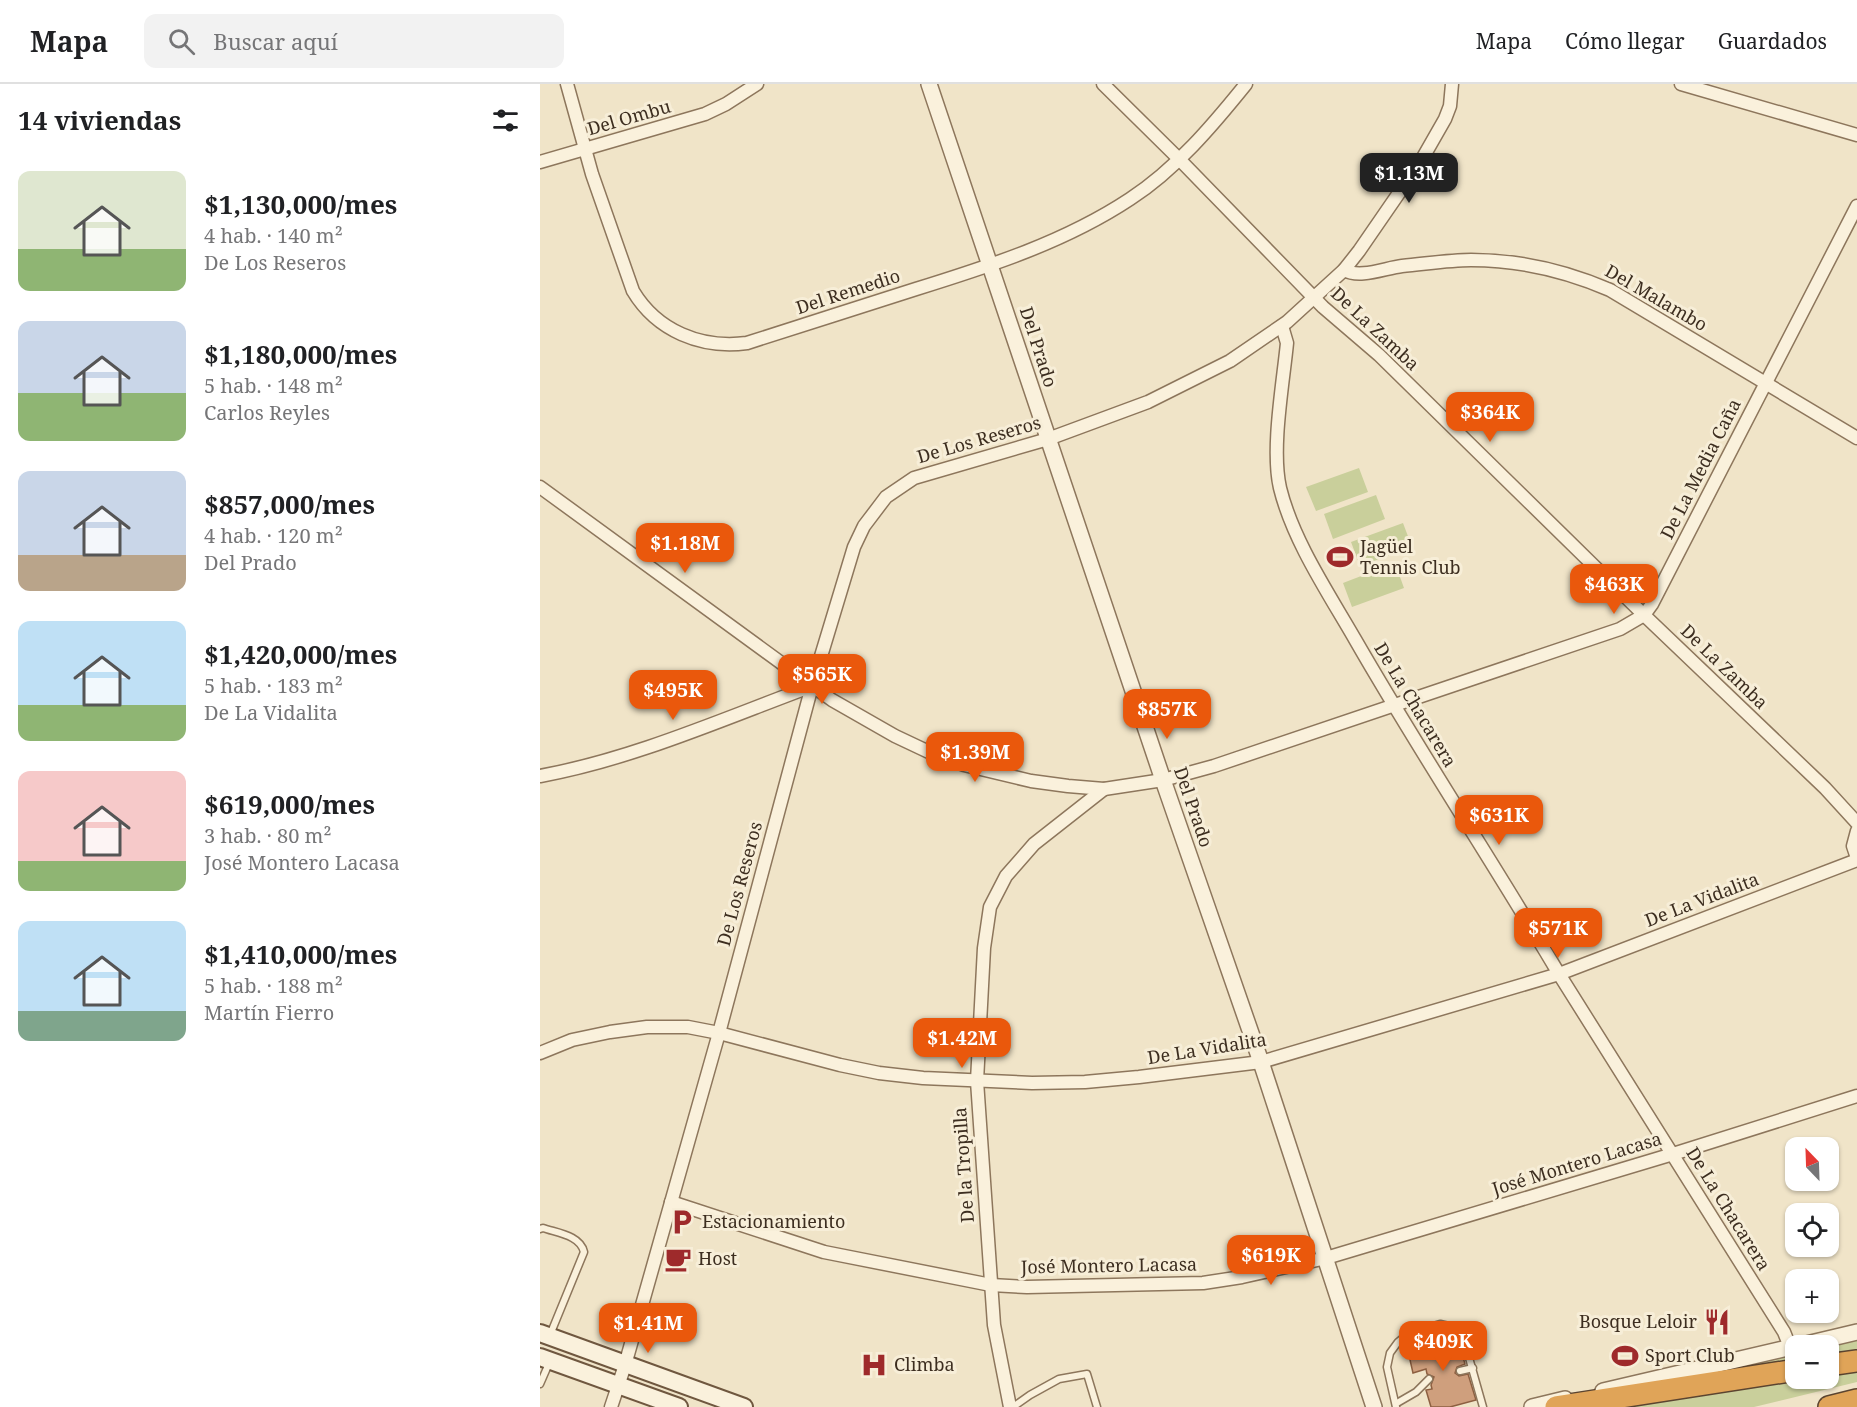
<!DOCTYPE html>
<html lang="es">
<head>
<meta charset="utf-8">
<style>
  body { margin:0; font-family:"Noto Serif",serif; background:#f2f2f2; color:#202124; height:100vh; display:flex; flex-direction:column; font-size:22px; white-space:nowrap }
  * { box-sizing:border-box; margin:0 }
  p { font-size:20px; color:#757577 }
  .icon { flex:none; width:33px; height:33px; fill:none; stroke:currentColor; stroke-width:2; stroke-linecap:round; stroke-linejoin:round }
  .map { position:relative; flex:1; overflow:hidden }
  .panel { display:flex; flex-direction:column; background:#fff; width:540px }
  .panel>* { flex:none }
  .needle { width:39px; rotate:337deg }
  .fabs { position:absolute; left:1245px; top:1053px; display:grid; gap:12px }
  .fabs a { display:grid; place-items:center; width:54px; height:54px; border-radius:12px; background:#fff; box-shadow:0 2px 4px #0004; font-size:30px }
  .price { position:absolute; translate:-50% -51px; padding:0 14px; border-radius:12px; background:#ea580c; color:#fff; font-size:20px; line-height:39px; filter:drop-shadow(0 2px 3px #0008) }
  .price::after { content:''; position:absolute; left:50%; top:36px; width:18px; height:14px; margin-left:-9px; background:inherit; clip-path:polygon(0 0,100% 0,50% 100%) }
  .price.selected { background:#222; color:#fff }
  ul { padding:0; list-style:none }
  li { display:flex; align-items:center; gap:18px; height:150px; padding:0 18px }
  li span { display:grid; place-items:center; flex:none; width:168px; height:120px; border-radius:12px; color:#555 }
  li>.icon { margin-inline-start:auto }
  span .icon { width:72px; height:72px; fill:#fffc; stroke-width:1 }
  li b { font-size:26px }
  h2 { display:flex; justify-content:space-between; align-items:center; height:72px; padding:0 18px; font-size:26px }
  header { display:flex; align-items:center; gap:36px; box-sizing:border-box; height:84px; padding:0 30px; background:#fff; border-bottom:2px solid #e0e0e0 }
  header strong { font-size:28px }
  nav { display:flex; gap:33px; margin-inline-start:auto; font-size:21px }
  .search { width:420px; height:54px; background:#f2f2f2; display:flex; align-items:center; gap:15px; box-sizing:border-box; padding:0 21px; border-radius:12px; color:#757577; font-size:22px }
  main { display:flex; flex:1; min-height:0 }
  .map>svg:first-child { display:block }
  .green { fill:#c9cf9b }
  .building { fill:#cf9f7d; stroke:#8d5f41; stroke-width:1.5 }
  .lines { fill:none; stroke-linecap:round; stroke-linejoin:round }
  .service-casing { stroke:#8d765c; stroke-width:9 }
  .minor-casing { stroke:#8d765c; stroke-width:15 }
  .tertiary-casing { stroke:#8d765c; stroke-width:18 }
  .secondary-casing { stroke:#6f573f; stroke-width:20 }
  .motorway-casing { stroke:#5b4430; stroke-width:24 }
  .service { stroke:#faf1dc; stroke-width:6 }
  .minor { stroke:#faf1dc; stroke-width:12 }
  .tertiary { stroke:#faf1dc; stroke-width:15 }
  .secondary { stroke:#faf1dc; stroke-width:16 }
  .motorway { stroke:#e0a458; stroke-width:21 }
  .labels { text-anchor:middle; stroke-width:6; stroke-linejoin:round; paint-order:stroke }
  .street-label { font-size:18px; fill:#3d2e20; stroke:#f7eed8 }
  .poi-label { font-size:18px; fill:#3d2e20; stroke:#f7eed8; text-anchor:start }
</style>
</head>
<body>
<header>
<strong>Mapa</strong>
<div class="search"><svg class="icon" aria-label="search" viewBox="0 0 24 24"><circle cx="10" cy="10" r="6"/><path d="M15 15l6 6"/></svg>Buscar aquí</div>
<nav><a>Mapa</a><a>Cómo llegar</a><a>Guardados</a></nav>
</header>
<main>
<section class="panel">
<h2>14 viviendas<svg class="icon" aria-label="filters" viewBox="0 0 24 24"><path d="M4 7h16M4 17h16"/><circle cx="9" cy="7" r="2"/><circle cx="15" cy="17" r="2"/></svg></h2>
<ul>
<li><span style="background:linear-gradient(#dfe7d0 65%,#8fb573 0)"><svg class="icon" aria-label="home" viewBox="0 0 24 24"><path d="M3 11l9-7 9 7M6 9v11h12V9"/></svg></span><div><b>$1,130,000/mes</b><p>4 hab. · 140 m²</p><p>De Los Reseros</p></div></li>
<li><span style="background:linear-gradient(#c9d6e8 60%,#8fb573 0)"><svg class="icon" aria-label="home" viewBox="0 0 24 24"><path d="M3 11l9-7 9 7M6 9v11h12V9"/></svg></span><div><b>$1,180,000/mes</b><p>5 hab. · 148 m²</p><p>Carlos Reyles</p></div></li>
<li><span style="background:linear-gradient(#c9d6e8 70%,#b9a48a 0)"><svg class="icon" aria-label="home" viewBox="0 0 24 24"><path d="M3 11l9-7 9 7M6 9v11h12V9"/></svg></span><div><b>$857,000/mes</b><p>4 hab. · 120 m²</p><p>Del Prado</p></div></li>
<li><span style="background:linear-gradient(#bfe0f5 70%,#8fb573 0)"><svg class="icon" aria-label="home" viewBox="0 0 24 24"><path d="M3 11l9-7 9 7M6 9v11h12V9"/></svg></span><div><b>$1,420,000/mes</b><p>5 hab. · 183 m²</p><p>De La Vidalita</p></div></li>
<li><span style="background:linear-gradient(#f6c9c9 75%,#8fb573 0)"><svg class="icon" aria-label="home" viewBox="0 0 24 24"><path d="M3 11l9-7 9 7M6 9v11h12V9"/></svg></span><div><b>$619,000/mes</b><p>3 hab. · 80 m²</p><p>José Montero Lacasa</p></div></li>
<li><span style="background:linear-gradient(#bfe0f5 75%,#7fa58c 0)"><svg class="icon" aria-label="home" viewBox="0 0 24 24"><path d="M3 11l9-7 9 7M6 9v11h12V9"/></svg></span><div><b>$1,410,000/mes</b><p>5 hab. · 188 m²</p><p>Martín Fierro</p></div></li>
</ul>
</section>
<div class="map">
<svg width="1317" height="1323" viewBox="0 0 1317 1323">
  <rect width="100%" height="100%" fill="#f0e4c8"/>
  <g class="green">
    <polygon points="819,384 828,408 776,427 766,403"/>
    <polygon points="836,411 845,435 793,455 784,430"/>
    <polygon points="863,439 872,463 820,482 811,458"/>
    <polygon points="855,479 864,504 812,523 803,499"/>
    <polygon points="1317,1255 1317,1268 1289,1273 1289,1262"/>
    <polygon points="1255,1269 1255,1278 1174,1291 1175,1287"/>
    <polygon points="1317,1281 1317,1298 1214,1323 1058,1323 1256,1294 1288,1294 1289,1285"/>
  </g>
  <polygon class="building" points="917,1252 925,1280 917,1283 915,1289 919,1292 928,1290 936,1316 910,1323 891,1323 886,1306 892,1305 891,1301 894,1293 887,1290 886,1285 873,1289 868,1267 878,1265 878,1262"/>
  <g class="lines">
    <g class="service-casing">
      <g id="service">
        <path d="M 0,1145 L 3,1144 C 17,1149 40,1151 44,1168 L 10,1251"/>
        <polyline points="920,1287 933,1284"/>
        <polyline points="0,1300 10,1277"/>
        <polyline points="857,1319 876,1308 889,1295"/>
        <polyline points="473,1323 490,1311 519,1295 547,1290 557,1323"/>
        <polyline points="856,1323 847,1283 850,1269 858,1258 869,1249 900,1240 913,1243 922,1249 943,1323"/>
      </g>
    </g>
    <g class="minor-casing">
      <g id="minor">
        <path d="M 27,0 L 52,90 L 93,207 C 117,247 161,265 207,259 C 263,241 320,223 376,205 C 450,182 525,158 590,115 C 635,86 673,41 706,0"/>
        <polyline points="563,0 639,75 783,223 839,271 1104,531 1285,704 1317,739"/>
        <polyline points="1141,0 1317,51"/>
        <polyline points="0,78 165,30 186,20 217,0"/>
        <path d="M 804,186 C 820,195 845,184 862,182 C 885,180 909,176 931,176 C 980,176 1026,187 1070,206 L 1317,354"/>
        <path d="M 742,242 L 747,259 C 743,300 731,365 740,404 C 753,457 789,510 816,557 C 881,670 953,778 1019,890 L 1244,1248 L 1250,1263"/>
        <polyline points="0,403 292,616 355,652 391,669 424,681 491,697 528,702 564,705 623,696 674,682 1080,545 1104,531 1112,520 1317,122"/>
        <path d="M 0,692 C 93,675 183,635 272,602"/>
        <polyline points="1317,747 1313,762 1317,774"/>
        <polyline points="0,969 32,956 70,948 107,943 148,943 179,949 300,981 339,989 383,994 492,999 545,998 599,993 721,978 1019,890 1317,776"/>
        <polyline points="131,1118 284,1168 451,1201 487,1203 663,1199 702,1193 786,1174 1133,1070 1317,1012"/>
        <polyline points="71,1323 85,1281 179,949 272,602 314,463 324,442 346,413 374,394 508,355 608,318 690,277 747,238 804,186 819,167 881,77 905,35 910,22 912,0"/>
        <polyline points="470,1323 454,1241 437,997 444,864 450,823 466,792 494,760 564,705"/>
      </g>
    </g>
    <g class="tertiary-casing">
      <g id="tertiary">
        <polyline points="389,0 623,696 721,978 834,1323"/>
        <polyline points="1258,1262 1317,1248"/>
        <polyline points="1063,1307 1256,1262"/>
        <polyline points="992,1323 1025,1315"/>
      </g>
    </g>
    <g class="secondary-casing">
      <g id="secondary">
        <polyline points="0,1249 204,1323"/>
        <polyline points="0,1273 139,1323"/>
      </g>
    </g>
    <g class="motorway-casing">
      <g id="motorway">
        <polyline points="1288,1281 1317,1277"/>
        <polyline points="1016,1323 1256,1286"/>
        <polyline points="1289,1323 1317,1316"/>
      </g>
    </g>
    <use href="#service" class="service"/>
    <use href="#minor" class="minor"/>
    <use href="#tertiary" class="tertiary"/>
    <use href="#secondary" class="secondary"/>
    <use href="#motorway" class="motorway"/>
  </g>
  <defs>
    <g id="stadium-bare" transform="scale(2.07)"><path d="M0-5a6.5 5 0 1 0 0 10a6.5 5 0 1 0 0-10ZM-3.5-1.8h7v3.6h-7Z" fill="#9e2a2b" stroke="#f7eed8" stroke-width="2.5" paint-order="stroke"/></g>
    <g id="parking-bare" transform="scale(2.07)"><path d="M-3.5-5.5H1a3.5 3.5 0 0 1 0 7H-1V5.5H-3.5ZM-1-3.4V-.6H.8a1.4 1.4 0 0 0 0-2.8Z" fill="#9e2a2b" stroke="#f7eed8" stroke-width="2.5" paint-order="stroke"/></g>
    <g id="cafe-bare" transform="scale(2.07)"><path d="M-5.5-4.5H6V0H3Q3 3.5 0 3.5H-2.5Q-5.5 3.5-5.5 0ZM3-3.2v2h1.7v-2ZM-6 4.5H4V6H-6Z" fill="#9e2a2b" stroke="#f7eed8" stroke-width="2.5" paint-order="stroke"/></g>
    <g id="restaurant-bare" transform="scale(2.07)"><path d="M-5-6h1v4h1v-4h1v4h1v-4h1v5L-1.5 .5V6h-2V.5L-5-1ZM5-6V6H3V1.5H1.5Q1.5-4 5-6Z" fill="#9e2a2b" stroke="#f7eed8" stroke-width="2.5" paint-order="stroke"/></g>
    <g id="hospital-bare" transform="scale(2.07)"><path d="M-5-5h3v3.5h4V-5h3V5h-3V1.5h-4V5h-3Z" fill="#9e2a2b" stroke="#f7eed8" stroke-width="2.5" paint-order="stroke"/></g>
  </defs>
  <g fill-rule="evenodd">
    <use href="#stadium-bare" x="800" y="473"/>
    <use href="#parking-bare" x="142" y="1138"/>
    <use href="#cafe-bare" x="138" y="1175"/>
    <use href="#restaurant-bare" x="1177" y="1238"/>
    <use href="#stadium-bare" x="1085" y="1272"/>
    <use href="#hospital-bare" x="334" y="1281"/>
  </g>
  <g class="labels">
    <g class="street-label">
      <text transform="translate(89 34) rotate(-16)" y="6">Del Ombu</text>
      <text transform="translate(308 208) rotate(-18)" y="6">Del Remedio</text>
      <text transform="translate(1116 214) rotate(30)" y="6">Del Malambo</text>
      <text transform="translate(835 245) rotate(43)" y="6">De La Zamba</text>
      <text transform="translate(498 263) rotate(72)" y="6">Del Prado</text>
      <text transform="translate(439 356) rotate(-16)" y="6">De Los Reseros</text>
      <text transform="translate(1161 385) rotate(-63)" y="6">De La Media Caña</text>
      <text transform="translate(1184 583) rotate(44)" y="6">De La Zamba</text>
      <text transform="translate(875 621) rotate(59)" y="6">De La Chacarera</text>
      <text transform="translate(653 723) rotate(71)" y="6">Del Prado</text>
      <text transform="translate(200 800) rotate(-75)" y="6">De Los Reseros</text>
      <text transform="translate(1162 816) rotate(-21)" y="6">De La Vidalita</text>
      <text transform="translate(667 965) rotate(-9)" y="6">De La Vidalita</text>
      <text transform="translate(1037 1080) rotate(-17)" y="6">José Montero Lacasa</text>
      <text transform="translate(424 1081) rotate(-94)" y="6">De la Tropilla</text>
      <text transform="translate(1188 1125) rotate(58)" y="6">De La Chacarera</text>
      <text transform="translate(569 1182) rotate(-1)" y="6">José Montero Lacasa</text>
    </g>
    <g class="poi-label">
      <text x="820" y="469">Jagüel<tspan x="820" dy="21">Tennis Club</tspan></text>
      <text x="162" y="1144">Estacionamiento</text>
      <text x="158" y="1181">Host</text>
      <text x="1157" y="1244" text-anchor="end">Bosque Leloir</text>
      <text x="1105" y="1278">Sport Club</text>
      <text x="354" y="1287">Climba</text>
    </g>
  </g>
</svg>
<div class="fabs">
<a><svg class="needle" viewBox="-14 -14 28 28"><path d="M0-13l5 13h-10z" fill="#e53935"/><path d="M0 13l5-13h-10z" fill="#757577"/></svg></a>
<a><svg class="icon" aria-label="locate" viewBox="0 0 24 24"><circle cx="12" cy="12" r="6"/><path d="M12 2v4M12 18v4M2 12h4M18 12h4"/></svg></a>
<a>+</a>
<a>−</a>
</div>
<b class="price selected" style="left:869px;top:120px">$1.13M</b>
<b class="price" style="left:950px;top:359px">$364K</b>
<b class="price" style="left:145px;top:490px">$1.18M</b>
<b class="price" style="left:1074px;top:531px">$463K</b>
<b class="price" style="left:282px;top:621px">$565K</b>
<b class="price" style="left:133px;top:637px">$495K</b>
<b class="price" style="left:627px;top:656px">$857K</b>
<b class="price" style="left:435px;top:699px">$1.39M</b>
<b class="price" style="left:959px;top:762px">$631K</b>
<b class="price" style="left:1018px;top:875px">$571K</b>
<b class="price" style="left:422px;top:985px">$1.42M</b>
<b class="price" style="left:731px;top:1202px">$619K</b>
<b class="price" style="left:108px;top:1270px">$1.41M</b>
<b class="price" style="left:903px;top:1288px">$409K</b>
</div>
</main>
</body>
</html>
